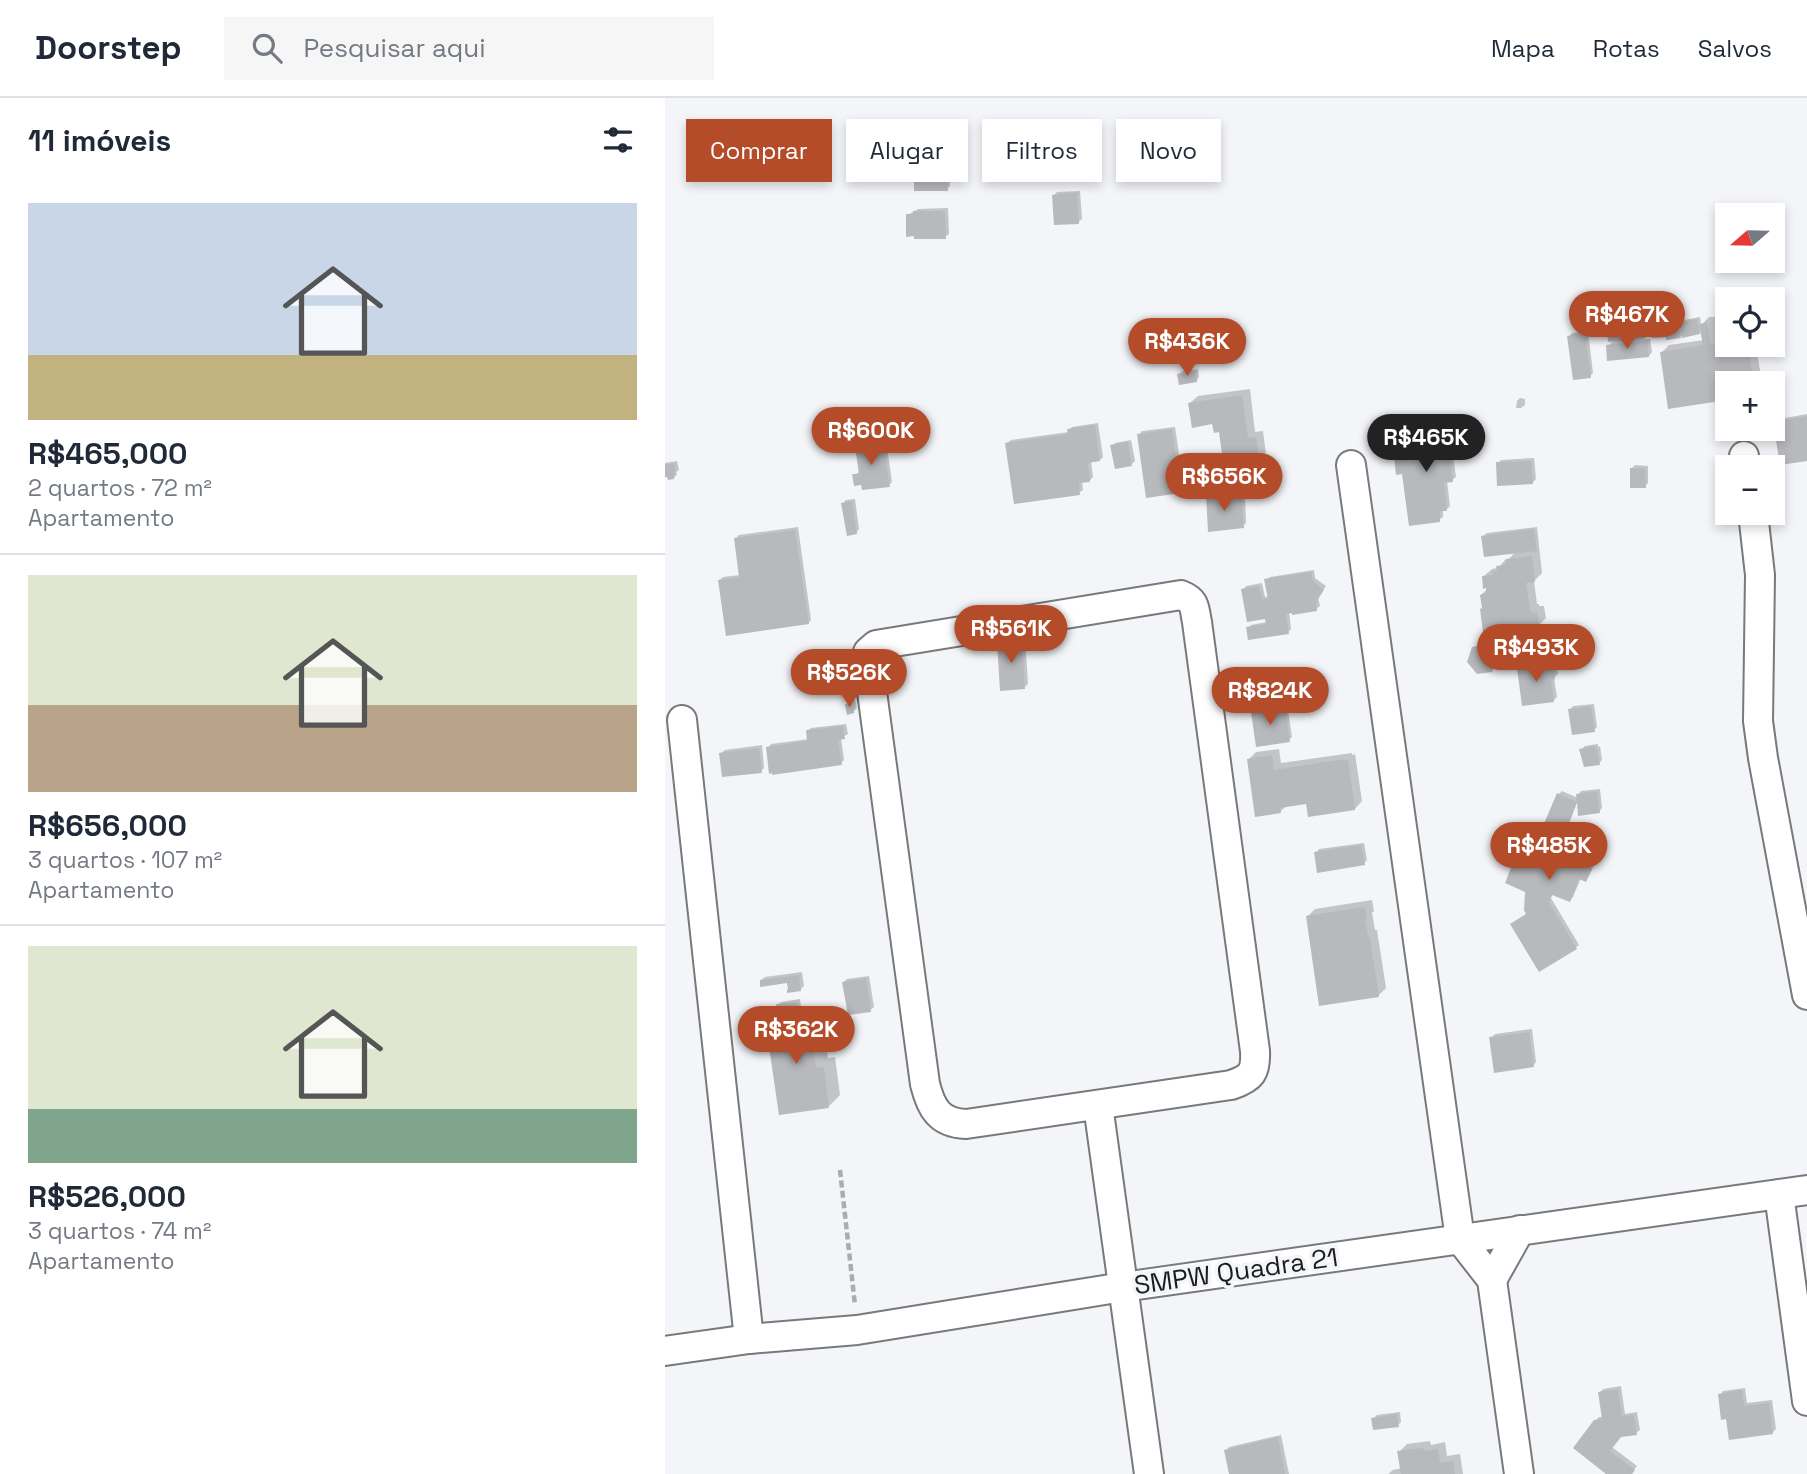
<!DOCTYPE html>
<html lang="pt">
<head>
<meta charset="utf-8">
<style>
  body { margin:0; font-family:"Space Grotesk",sans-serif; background:#f6f6f7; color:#1f2937; height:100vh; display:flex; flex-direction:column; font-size:26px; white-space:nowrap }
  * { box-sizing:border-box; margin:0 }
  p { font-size:23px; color:#747a83 }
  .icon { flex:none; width:38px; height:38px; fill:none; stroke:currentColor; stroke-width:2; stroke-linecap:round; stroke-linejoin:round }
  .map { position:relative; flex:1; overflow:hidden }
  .details { display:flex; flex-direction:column; background:#fff; width:665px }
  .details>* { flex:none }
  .guide { position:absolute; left:21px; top:21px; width:665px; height:63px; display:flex; gap:14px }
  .needle { width:46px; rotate:250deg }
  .buttons { position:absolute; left:1050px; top:105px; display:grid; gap:14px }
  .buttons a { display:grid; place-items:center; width:70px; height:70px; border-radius:0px; background:#fff; box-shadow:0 4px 10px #0003; font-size:35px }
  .price { position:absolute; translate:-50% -60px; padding:0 16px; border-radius:24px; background:#b44c29; color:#fff; font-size:23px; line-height:46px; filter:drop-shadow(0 2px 4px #0008) }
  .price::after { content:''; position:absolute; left:50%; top:42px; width:21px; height:16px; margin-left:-10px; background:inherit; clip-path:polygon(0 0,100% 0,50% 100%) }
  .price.active { background:#222; color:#fff }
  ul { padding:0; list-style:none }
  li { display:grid; align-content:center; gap:14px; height:371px; padding:0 28px }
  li+li { border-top:2px solid #e0e1e3 }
  li span { display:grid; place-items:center; height:217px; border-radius:0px; color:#555 }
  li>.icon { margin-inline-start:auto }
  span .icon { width:126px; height:126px; fill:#fffc; stroke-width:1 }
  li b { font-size:30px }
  h2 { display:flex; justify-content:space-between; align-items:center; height:84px; padding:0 28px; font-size:30px }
  .pill { padding:0 24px; border-radius:0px; background:#fff; box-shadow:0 4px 10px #0003; font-size:24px; line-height:63px }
  .pill.active { background:#b44c29; color:#fff }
  header { display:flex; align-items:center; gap:42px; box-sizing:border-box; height:98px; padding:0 35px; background:#fff; border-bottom:2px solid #e0e1e3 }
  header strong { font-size:33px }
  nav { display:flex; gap:38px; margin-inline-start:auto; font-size:24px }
  .search { width:490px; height:63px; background:#f6f6f7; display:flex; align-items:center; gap:18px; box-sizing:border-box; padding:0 24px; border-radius:0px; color:#747a83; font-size:26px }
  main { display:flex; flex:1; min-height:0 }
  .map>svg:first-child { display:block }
  .shadow { fill:#0003 }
  .building { fill:#b7b9bc }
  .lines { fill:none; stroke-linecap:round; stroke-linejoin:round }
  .minor-casing { stroke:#77797b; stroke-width:32 }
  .path { stroke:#abacaf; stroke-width:4.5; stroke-dasharray:7 3.5; stroke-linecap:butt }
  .minor { stroke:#fff; stroke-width:28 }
  .labels { text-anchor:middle; stroke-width:7; stroke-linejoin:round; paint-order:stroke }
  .street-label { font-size:26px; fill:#1b1c1d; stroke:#f3f5f8 }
</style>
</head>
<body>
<header>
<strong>Doorstep</strong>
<div class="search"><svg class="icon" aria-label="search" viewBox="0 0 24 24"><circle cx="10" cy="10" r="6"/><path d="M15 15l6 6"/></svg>Pesquisar aqui</div>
<nav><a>Mapa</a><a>Rotas</a><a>Salvos</a></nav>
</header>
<main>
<section class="details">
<h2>11 imóveis<svg class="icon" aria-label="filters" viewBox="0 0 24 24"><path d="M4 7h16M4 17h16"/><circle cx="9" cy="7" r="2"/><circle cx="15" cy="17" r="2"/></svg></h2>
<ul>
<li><span style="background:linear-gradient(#c9d6e8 70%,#c2b280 0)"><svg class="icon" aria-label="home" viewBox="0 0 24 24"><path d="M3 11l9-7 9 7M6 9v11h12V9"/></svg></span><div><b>R$465,000</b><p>2 quartos · 72 m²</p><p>Apartamento</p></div></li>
<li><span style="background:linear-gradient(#dfe7d0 60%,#b9a48a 0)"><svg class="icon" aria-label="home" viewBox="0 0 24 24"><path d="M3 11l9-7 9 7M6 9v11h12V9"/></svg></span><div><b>R$656,000</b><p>3 quartos · 107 m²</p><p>Apartamento</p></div></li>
<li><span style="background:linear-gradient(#dfe7d0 75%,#7fa58c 0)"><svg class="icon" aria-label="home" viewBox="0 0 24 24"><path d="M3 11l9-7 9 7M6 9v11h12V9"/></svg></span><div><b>R$526,000</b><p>3 quartos · 74 m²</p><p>Apartamento</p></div></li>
</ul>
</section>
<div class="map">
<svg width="1142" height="1376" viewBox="0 0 1142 1376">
  <rect width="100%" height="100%" fill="#f3f5f8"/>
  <g class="shadow">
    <polygon points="285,74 285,88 282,91 250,78 254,75"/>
    <polygon points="415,93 417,121 413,124 389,97 392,94"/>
    <polygon points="283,110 284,136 280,139 243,117 253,111"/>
    <polygon points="1035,219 1036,227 1044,219 1050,219 1053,240 1062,239 1062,247 1091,247 1097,285 1062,285 1062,300 1005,309 997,254 1004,247 1039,242 1037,232 1034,235 1003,240 1002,234 1000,237 988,229 991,226 1001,224 1003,235 1006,232 1017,231 1016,225 1019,222"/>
    <polygon points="984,226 984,235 978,241 985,241 987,254 984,258 943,248 949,242 944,234 948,231"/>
    <polygon points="923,233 928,275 925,278 904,238 907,235"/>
    <polygon points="533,271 534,279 531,283 514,276 518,273"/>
    <polygon points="585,291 590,334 598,333 602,364 595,371 556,332 525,305 533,298"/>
    <polygon points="855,300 860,301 860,307 856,310 851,310 852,303"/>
    <polygon points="1142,316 1142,361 1116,365 1110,324 1114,321"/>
    <polygon points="783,322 791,379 787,382 782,383 785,408 782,411 778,411 778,419 774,422 738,374 731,360 734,357 749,355 746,330 749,327"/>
    <polygon points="433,325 438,359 435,362 426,363 428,379 425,382 417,383 418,392 414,395 342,345 346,342 404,334 404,332 407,329"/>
    <polygon points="510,329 519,390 515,393 474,337 477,333"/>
    <polygon points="221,342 227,384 224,387 189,377 196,373 192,349 196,346"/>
    <polygon points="466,342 470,363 467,366 447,348 450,345"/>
    <polygon points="869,360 871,381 867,385 833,365 836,362"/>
    <polygon points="12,363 14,372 11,374 12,376 9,380 0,377 0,365"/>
    <polygon points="970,367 983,368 983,385 980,388 966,371"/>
    <polygon points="556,391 557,398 574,397 574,398 580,398 581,425 578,428 543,395 546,392"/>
    <polygon points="190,401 194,431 191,435 178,405 181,402"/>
    <polygon points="133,429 146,522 143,525 55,482 58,479 75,477 70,441 74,437"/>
    <polygon points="872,429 877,475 869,483 872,506 874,506 874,508 879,508 881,520 873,528 818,510 816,497 822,491 819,478 827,471 833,470 841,461 844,461 850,454 818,438 822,435"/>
    <polygon points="649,472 650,480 661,488 653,499 655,508 651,511 624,513 626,531 623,534 583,530 586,527 602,524 578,492 581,488 597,485 600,499 604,498 601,482 605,479"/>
    <polygon points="360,539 363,586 360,589 334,544 337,540"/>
    <polygon points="826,545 835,555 830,568 826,572 809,550 812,547"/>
    <polygon points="890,562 893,576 889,580 892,599 888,603 854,570 857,567"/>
    <polygon points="190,602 192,610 188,614 182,606 185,603"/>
    <polygon points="622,606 627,639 624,642 588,614 591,611"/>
    <polygon points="929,606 932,629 929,632 905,612 908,608"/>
    <polygon points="181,626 183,636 176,640 179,662 176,665 103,650 106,646 144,641 143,633 146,630"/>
    <polygon points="933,646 933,649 935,648 937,662 934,665 916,652 920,648"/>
    <polygon points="97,647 99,670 96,673 56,655 60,652"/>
    <polygon points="614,651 616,665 687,655 687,657 690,656 697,703 690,711 642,704 621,708 615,714 584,661 591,654"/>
    <polygon points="935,691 937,710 934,714 913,702 894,752 904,757 904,760 922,767 924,765 929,767 924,778 921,782 916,780 908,799 905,802 888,795 886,800 914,847 910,850 863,815 859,742 862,739 873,744 894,696 897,693 913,700 913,697 916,693"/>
    <polygon points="699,745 702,762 699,765 651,755 654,751"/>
    <polygon points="707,802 709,813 707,815 710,832 712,832 721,890 713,898 643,818 650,811"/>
    <polygon points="137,874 139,888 136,891 123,883 96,882 100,879"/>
    <polygon points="204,878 209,909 205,912 179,884 182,881"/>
    <polygon points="135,901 137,917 132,921 157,918 163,960 170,959 175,997 164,1008 104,935 116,924 113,907 116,904"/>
    <polygon points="867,931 871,964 868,968 826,940 830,936"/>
    <polygon points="956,1288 960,1316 972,1314 975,1332 971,1335 956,1338 947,1349 972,1368 966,1376 944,1376 930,1323 934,1319 938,1319 935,1294 938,1291"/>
    <polygon points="1080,1290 1082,1305 1107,1302 1111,1331 1108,1334 1055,1297 1058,1293"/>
    <polygon points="735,1314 736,1324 733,1327 708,1321 712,1317"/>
    <polygon points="616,1337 624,1376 566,1376 561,1353 564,1349"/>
    <polygon points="765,1343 766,1347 780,1344 782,1358 795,1356 798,1376 723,1376 728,1372 737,1370 734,1354 742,1346"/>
  </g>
  <g class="building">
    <polygon points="282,76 283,93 249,93 249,77"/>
    <polygon points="412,95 414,126 389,127 387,97"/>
    <polygon points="248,113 280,113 281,141 249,141 249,138 241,139 241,116 248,116"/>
    <polygon points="1032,221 1035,236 1017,240 1014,225"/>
    <polygon points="1042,225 1046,247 1062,244 1062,247 1083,247 1089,285 1062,285 1062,302 1003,311 995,254 1038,247 1034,226"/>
    <polygon points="998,227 1000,235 1015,233 1016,240 1001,242 1001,239 987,240 986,228"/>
    <polygon points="981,228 981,240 943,244 942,233"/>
    <polygon points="920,235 926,280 908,282 902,238"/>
    <polygon points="982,243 984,259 942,263 941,247"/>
    <polygon points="531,273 532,284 514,287 512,276"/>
    <polygon points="577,297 583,340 591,339 596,373 560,378 554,334 549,335 547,326 527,330 523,305"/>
    <polygon points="1142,318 1142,363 1115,367 1108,324"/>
    <polygon points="780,325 788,384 779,385 782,413 775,413 775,424 744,428 737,376 731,377 729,359 747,357 744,330"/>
    <polygon points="430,327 435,363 423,365 425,384 414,385 415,397 349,406 340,345 403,336 402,331"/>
    <polygon points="507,331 516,395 481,400 472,336"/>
    <polygon points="463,344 467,368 450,371 445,347"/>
    <polygon points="218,345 225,389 197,392 196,387 189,388 187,376 194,376 190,348"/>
    <polygon points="866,363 868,386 832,388 831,364"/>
    <polygon points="9,365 11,376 9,377 9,381 3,382 2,379 0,379 0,367"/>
    <polygon points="965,370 980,370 981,390 965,390"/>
    <polygon points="554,394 554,401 571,399 571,401 577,401 579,430 543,434 541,395"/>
    <polygon points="187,403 192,436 182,438 176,405"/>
    <polygon points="869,431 872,453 819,459 816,438"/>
    <polygon points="130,432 144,526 61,538 53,482 74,479 69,440"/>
    <polygon points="867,458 870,484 861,485 865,512 866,512 867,515 872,514 874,529 858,531 857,529 818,534 815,511 817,510 815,497 821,495 821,490 818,491 817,478 827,477 827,474 832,473 831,468 840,467 841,461"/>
    <polygon points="646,474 648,483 659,492 651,504 652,513 627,517 627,515 621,516 624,536 583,542 581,529 601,526 600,521 582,524 576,491 594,488 597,501 603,501 599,481"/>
    <polygon points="357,542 360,591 335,593 332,543"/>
    <polygon points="822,547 832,559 827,574 812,576 802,564 807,549"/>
    <polygon points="888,565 890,581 886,582 889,604 857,608 852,570"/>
    <polygon points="187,605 189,615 182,617 180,606"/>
    <polygon points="926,608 930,634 907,637 903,611"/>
    <polygon points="620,609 625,644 591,649 586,614"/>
    <polygon points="178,628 180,641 173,642 177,667 107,677 107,675 104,676 101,649 142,643 141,632"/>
    <polygon points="930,648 930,651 932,651 935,667 919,669 914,651"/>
    <polygon points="94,650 97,675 57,679 54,655"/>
    <polygon points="607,657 609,672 680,661 680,663 683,662 690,712 643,719 641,706 615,710 616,715 590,719 582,661"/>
    <polygon points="932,693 935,715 913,718 912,704 892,756 901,760 901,763 918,769 919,767 927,771 921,784 914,781 905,804 887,797 884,804 912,851 874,874 845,826 861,816 859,812 860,794 840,785 857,741 870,747 892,695 912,704 911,696"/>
    <polygon points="696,747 700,767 652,775 649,754"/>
    <polygon points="700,809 702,822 700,822 703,839 705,839 714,899 654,908 641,818"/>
    <polygon points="134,877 136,893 122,895 122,892 124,890 123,891 122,885 95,889 95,882"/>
    <polygon points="201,880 206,914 183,917 177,884"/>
    <polygon points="132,904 134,922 119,924 120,932 146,928 150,964 152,970 159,969 164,1010 114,1017 102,935 117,933 115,932 111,906"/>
    <polygon points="864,934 869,969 829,975 824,939"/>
    <polygon points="953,1291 957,1318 969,1317 972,1337 956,1339 945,1353 970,1372 967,1376 941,1376 908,1350 929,1322 937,1321 933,1294"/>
    <polygon points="1077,1292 1079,1308 1104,1305 1108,1336 1064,1342 1061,1321 1056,1322 1053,1296"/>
    <polygon points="732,1316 734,1329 708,1332 706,1320"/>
    <polygon points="613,1339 620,1376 564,1376 559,1352"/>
    <polygon points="758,1350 759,1353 773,1351 775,1365 788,1363 790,1376 736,1376 732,1353"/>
  </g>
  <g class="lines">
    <g class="minor-casing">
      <g id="minor">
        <polyline points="1079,358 1081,369"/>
        <polyline points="686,367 795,1141 827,1182 854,1376"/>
        <polyline points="1088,415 1095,477 1093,623 1098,660 1142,897"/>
        <path d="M 516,497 C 531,503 529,510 532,524 L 590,953 C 591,974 587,980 566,987 L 301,1026 C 274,1025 266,1010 260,986 L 202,557 L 203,554 L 211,547 Z"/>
        <polyline points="17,622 84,1241"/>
        <polyline points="433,1007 484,1376"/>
        <polyline points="1114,1096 1142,1303"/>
        <polyline points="827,1182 855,1132"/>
        <polyline points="0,1253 84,1241 192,1232 458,1189 1142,1092"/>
      </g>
    </g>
    <polyline class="path" points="175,1072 190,1207"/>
    <use href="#minor" class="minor"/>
  </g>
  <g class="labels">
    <g class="street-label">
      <text transform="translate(571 1173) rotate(-8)" y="9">SMPW Quadra 21</text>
    </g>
  </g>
</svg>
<div class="buttons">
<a><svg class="needle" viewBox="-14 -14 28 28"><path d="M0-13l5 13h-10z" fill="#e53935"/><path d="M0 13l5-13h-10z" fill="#747a83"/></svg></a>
<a><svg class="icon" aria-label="locate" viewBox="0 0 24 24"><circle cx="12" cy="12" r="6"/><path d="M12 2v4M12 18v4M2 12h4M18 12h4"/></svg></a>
<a>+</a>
<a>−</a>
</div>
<b class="price" style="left:962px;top:253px">R$467K</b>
<b class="price" style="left:522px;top:280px">R$436K</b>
<b class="price" style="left:206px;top:369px">R$600K</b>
<b class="price active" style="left:761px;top:376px">R$465K</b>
<b class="price" style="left:559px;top:415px">R$656K</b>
<b class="price" style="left:346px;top:567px">R$561K</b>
<b class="price" style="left:871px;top:586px">R$493K</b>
<b class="price" style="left:184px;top:611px">R$526K</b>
<b class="price" style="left:605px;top:629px">R$824K</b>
<b class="price" style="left:884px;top:784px">R$485K</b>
<b class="price" style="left:131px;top:968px">R$362K</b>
<div class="guide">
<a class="pill active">Comprar</a>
<a class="pill">Alugar</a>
<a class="pill">Filtros</a>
<a class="pill">Novo</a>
</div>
</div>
</main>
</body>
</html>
